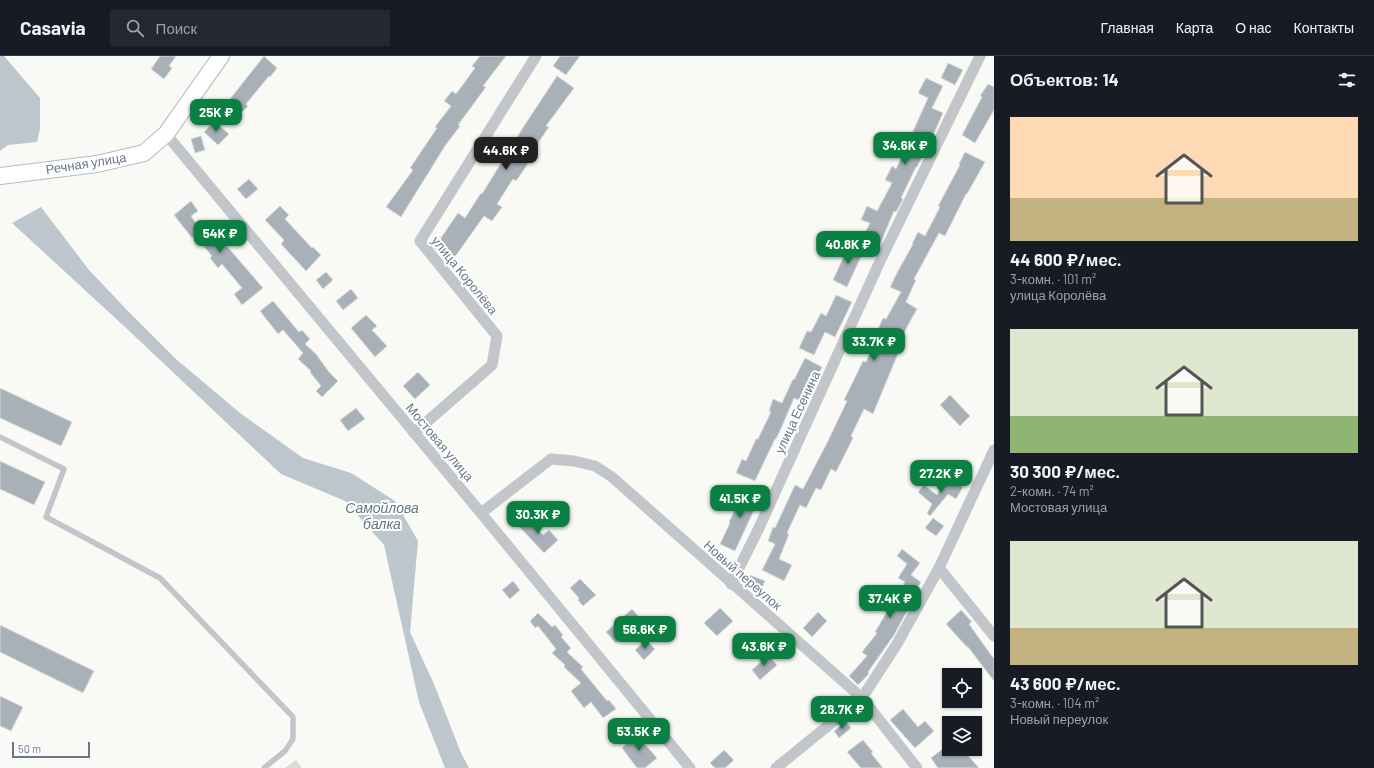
<!DOCTYPE html>
<html lang="ru">
<head>
<meta charset="utf-8">
<style>
  body { margin:0; font-family:Barlow,sans-serif; background:#242831; color:#f1f3f6; height:100vh; display:flex; flex-direction:column; font-size:15px; white-space:nowrap }
  * { box-sizing:border-box; margin:0 }
  p { font-size:13px; color:#9ea1a6 }
  .icon { flex:none; width:22px; height:22px; fill:none; stroke:currentColor; stroke-width:2; stroke-linecap:round; stroke-linejoin:round }
  .map { position:relative; flex:1; overflow:hidden }
  .drawer { display:flex; flex-direction:column; background:#171b24; width:380px }
  .drawer>* { flex:none }
  .tools { position:absolute; left:942px; top:612px; display:grid; gap:8px }
  .tools a { display:grid; place-items:center; width:40px; height:40px; border-radius:0px; background:#171b24; box-shadow:0 1px 3px #0004; font-size:20px }
  .scale { position:absolute; left:12px; bottom:10px; width:78px; box-sizing:border-box; padding-left:4px; border:2px solid #687887; border-top:0; font-size:11px; line-height:14px; white-space:nowrap; color:#687887; -webkit-text-stroke:3px #fff; paint-order:stroke }
  .price { position:absolute; translate:-50% -34px; padding:0 9px; border-radius:8px; background:#0b8043; color:#fff; font-size:13px; line-height:26px; filter:drop-shadow(0 1px 2px #0008) }
  .price::after { content:''; position:absolute; left:50%; top:24px; width:12px; height:9px; margin-left:-6px; background:inherit; clip-path:polygon(0 0,100% 0,50% 100%) }
  .price.current { background:#222; color:#fff }
  ul { padding:0; list-style:none }
  li { display:grid; align-content:center; gap:8px; height:212px; padding:0 16px }
  li span { display:grid; place-items:center; height:124px; border-radius:0px; color:#555 }
  li>.icon { margin-inline-start:auto }
  span .icon { width:72px; height:72px; fill:#fffc; stroke-width:1 }
  li b { font-size:17px }
  h2 { display:flex; justify-content:space-between; align-items:center; height:48px; padding:0 16px; font-size:17px }
  header { display:flex; align-items:center; gap:24px; box-sizing:border-box; height:56px; padding:0 20px; background:#171b24; border-bottom:1px solid #363941 }
  header strong { font-size:19px }
  nav { display:flex; gap:22px; margin-inline-start:auto; font-size:14px }
  .search { width:280px; height:36px; background:#242831; display:flex; align-items:center; gap:10px; box-sizing:border-box; padding:0 14px; border-radius:0px; color:#9ea1a6; font-size:15px }
  main { display:flex; flex:1; min-height:0 }
  .map>svg:first-child { display:block }
  .green { fill:#d8ded6 }
  .water { fill:#bdc6cc }
  .building { fill:#a9b1b8; stroke:#dbdbd9 }
  .lines { fill:none; stroke-linecap:round; stroke-linejoin:round }
  .secondary-casing { stroke:#b5babf; stroke-width:18 }
  .service { stroke:#c2c6ca; stroke-width:5.5 }
  .minor { stroke:#c2c6ca; stroke-width:11 }
  .secondary { stroke:#fff; stroke-width:16 }
  .labels { text-anchor:middle; stroke-width:4; stroke-linejoin:round; paint-order:stroke }
  .street-label { font-size:13px; fill:#687887; stroke:#fff }
  .water-label { font-size:14px; font-style:italic; fill:#647882; stroke:#fff }
</style>
</head>
<body>
<header>
<strong>Casavia</strong>
<div class="search"><svg class="icon" aria-label="search" viewBox="0 0 24 24"><circle cx="10" cy="10" r="6"/><path d="M15 15l6 6"/></svg>Поиск</div>
<nav><a>Главная</a><a>Карта</a><a>О нас</a><a>Контакты</a></nav>
</header>
<main>
<div class="map">
<svg width="994" height="712" viewBox="0 0 994 712">
  <rect width="100%" height="100%" fill="#f9f9f6"/>
  <polygon class="green" points="296,704 302,712 285,712"/>
  <g class="water">
    <polygon points="0,0 4,0 40,42 40,73 37,86 8,89 0,95"/>
    <polygon points="41,151 89,214 126,253 176,303 240,357 303,402 351,417 395,445 418,485 410,576 434,628 461,697 469,712 445,712 419,646 384,489 345,445 281,418 125,271 12,167"/>
  </g>
  <g class="building">
    <polygon points="160,0 176,0 169,10 172,12 164,23 151,13"/>
    <polygon points="264,0 277,12 270,21 269,20 246,48 248,50 239,59 226,48"/>
    <polygon points="480,0 506,0 483,30 486,31 458,69 460,70 445,90 401,161 386,151 413,114 410,112 437,72 435,71 451,50 444,45 452,35 456,38 475,12 472,10"/>
    <polygon points="560,0 580,0 566,19 553,10"/>
    <polygon points="948,7 963,14 955,29 941,22"/>
    <polygon points="557,20 574,32 546,70 549,71 536,90 537,91 525,112 516,125 513,123 497,148 502,151 492,165 484,160 452,205 437,195 434,192 458,157 465,162 481,137 482,138 506,99 507,99 522,73"/>
    <polygon points="926,22 943,30 932,52 943,57 928,91 927,91 917,111 916,111 901,142 903,143 900,149 896,156 894,155 879,191 862,183 870,167 861,164 867,150 877,155 892,127 885,124 892,110 896,113 928,42 918,37"/>
    <polygon points="988,28 994,31 994,54 975,87 962,79 982,41 980,40"/>
    <polygon points="214,65 229,78 218,89 204,76"/>
    <polygon points="201,80 205,94 195,97 191,83"/>
    <polygon points="965,96 985,106 967,138 966,138 945,180 939,177 914,223 916,224 906,246 917,253 908,269 896,294 899,295 873,358 864,353 851,380 853,382 836,416 831,413 821,434 816,432 806,452 800,449 787,477 789,478 779,503 792,509 784,525 762,514 775,488 768,485 773,471 775,472 795,429 803,433 828,385 847,345 844,344 863,305 866,306 877,281 875,280 883,262 886,263 901,236 890,231 898,215 913,188 912,188 918,176 925,180 940,151 938,150 960,109 959,108"/>
    <polygon points="249,123 258,133 246,143 237,133"/>
    <polygon points="191,145 198,155 191,160 195,166 207,180 215,172 221,179 219,181 263,232 242,249 234,238 242,232 222,208 218,212 210,202 212,200 195,180 192,182 174,159"/>
    <polygon points="280,150 289,159 285,163 312,192 313,191 321,199 306,215 281,188 284,184 265,164"/>
    <polygon points="850,187 864,194 847,231 833,224"/>
    <polygon points="326,216 333,224 323,233 316,224"/>
    <polygon points="351,233 358,242 343,254 336,245"/>
    <polygon points="836,239 852,246 835,281 825,276 814,299 799,292 807,275 811,276 821,257 826,260"/>
    <polygon points="273,245 299,276 302,274 310,283 305,288 316,298 329,316 338,325 322,341 316,335 321,330 310,316 311,315 298,303 303,297 283,274 278,278 260,255"/>
    <polygon points="366,259 377,270 372,274 387,290 375,301 351,272"/>
    <polygon points="805,302 822,311 816,325 813,324 803,346 794,342 783,368 776,383 775,383 755,425 736,417 742,403 746,405 756,383 758,383 771,356 769,355 773,343 782,347 793,323 794,324"/>
    <polygon points="418,316 430,329 415,343 403,330"/>
    <polygon points="0,332 72,366 61,390 0,362"/>
    <polygon points="950,339 970,360 960,370 940,349"/>
    <polygon points="356,352 365,363 348,375 340,364"/>
    <polygon points="0,405 45,426 34,449 0,433"/>
    <polygon points="947,421 963,431 956,443 948,438 930,460 927,457 932,448 918,436 924,429 937,439"/>
    <polygon points="745,431 761,439 735,495 720,488 730,467 729,466 739,445 738,444"/>
    <polygon points="525,460 543,479 549,474 558,484 544,497 517,468"/>
    <polygon points="933,462 944,470 936,480 925,472"/>
    <polygon points="902,493 920,507 911,519 921,526 910,544 912,546 894,579 868,616 869,618 858,629 849,620 867,600 862,596 877,577 875,576 905,526 898,522 907,508 897,500"/>
    <polygon points="750,519 765,525 759,538 751,534 745,530"/>
    <polygon points="580,523 596,539 583,550 578,544 579,542 570,532"/>
    <polygon points="513,525 520,534 510,543 502,534"/>
    <polygon points="720,552 733,565 717,580 704,567"/>
    <polygon points="632,553 642,564 616,587 606,576"/>
    <polygon points="961,554 972,566 969,568 994,603 994,625 968,591 967,591 946,568"/>
    <polygon points="818,556 827,565 812,581 803,572"/>
    <polygon points="538,557 552,571 555,569 563,579 561,581 571,592 567,596 583,611 581,613 607,645 609,644 616,653 603,662 591,646 584,652 571,635 581,627 564,611 565,609 552,597 556,593 538,570 535,572 530,565"/>
    <polygon points="0,569 94,615 83,637 0,596"/>
    <polygon points="646,584 655,593 644,604 635,594"/>
    <polygon points="768,599 777,609 760,624 752,614"/>
    <polygon points="0,640 23,651 11,675 0,670"/>
    <polygon points="903,653 918,671 925,665 934,675 915,692 890,664"/>
    <polygon points="846,665 851,672 839,682 834,675"/>
    <polygon points="638,677 644,683 642,685 657,702 645,712 637,712 622,692"/>
    <polygon points="863,684 873,696 871,697 883,712 861,712 847,696"/>
    <polygon points="949,688 949,693 958,693 961,698 964,695 979,712 938,712 931,702"/>
    <polygon points="724,694 734,704 725,712 715,712 710,707"/>
  </g>
  <g class="lines">
    <g class="secondary-casing">
      <polyline id="secondary" points="0,120 97,108 144,97 166,78 221,0"/>
    </g>
    <polyline class="service" points="0,381 64,413 46,461 160,522 293,661 293,683 285,695 264,712"/>
    <g class="minor">
      <polyline points="166,78 481,457 690,712"/>
      <polyline points="414,377 492,309 497,280 420,185 536,0"/>
      <polyline points="481,457 551,403 574,405 595,410 612,421 862,642 917,712"/>
      <polyline points="939,512 994,580"/>
      <polyline points="731,528 758,474 881,203 980,0"/>
      <polyline points="776,712 862,642 897,588 939,512 994,394"/>
    </g>
    <use href="#secondary" class="secondary"/>
  </g>
  <g class="labels">
    <g class="street-label">
      <text transform="translate(86 107) rotate(-9)" y="5">Речная улица</text>
      <text transform="translate(465 219) rotate(51)" y="5">улица Королёва</text>
      <text transform="translate(797 356) rotate(-65)" y="5">улица Есенина</text>
      <text transform="translate(440 386) rotate(50)" y="5">Мостовая улица</text>
      <text transform="translate(743 519) rotate(41)" y="5">Новый переулок</text>
    </g>
    <g class="water-label">
      <text x="382" y="457">Самойлова<tspan x="382" dy="16">балка</tspan></text>
    </g>
  </g>
</svg>
<div class="tools">
<a><svg class="icon" aria-label="locate" viewBox="0 0 24 24"><circle cx="12" cy="12" r="6"/><path d="M12 2v4M12 18v4M2 12h4M18 12h4"/></svg></a>
<a><svg class="icon" aria-label="layers" viewBox="0 0 24 24"><path d="M12 4l9 5-9 5-9-5zM3 14l9 5 9-5"/></svg></a>
</div>
<div class="scale">50 m</div>
<b class="price" style="left:216px;top:77px">25K ₽</b>
<b class="price" style="left:905px;top:110px">34.6K ₽</b>
<b class="price current" style="left:506px;top:115px">44.6K ₽</b>
<b class="price" style="left:220px;top:198px">54K ₽</b>
<b class="price" style="left:848px;top:209px">40.8K ₽</b>
<b class="price" style="left:874px;top:306px">33.7K ₽</b>
<b class="price" style="left:941px;top:438px">27.2K ₽</b>
<b class="price" style="left:740px;top:463px">41.5K ₽</b>
<b class="price" style="left:538px;top:479px">30.3K ₽</b>
<b class="price" style="left:890px;top:563px">37.4K ₽</b>
<b class="price" style="left:645px;top:594px">56.6K ₽</b>
<b class="price" style="left:764px;top:611px">43.6K ₽</b>
<b class="price" style="left:842px;top:674px">28.7K ₽</b>
<b class="price" style="left:639px;top:696px">53.5K ₽</b>
</div>
<section class="drawer">
<h2>Объектов: 14<svg class="icon" aria-label="filters" viewBox="0 0 24 24"><path d="M4 7h16M4 17h16"/><circle cx="9" cy="7" r="2"/><circle cx="15" cy="17" r="2"/></svg></h2>
<ul>
<li><span style="background:linear-gradient(#ffd9b3 65%,#c2b280 0)"><svg class="icon" aria-label="home" viewBox="0 0 24 24"><path d="M3 11l9-7 9 7M6 9v11h12V9"/></svg></span><div><b>44 600 ₽/мес.</b><p>3-комн. · 101 m²</p><p>улица Королёва</p></div></li>
<li><span style="background:linear-gradient(#dfe7d0 70%,#8fb573 0)"><svg class="icon" aria-label="home" viewBox="0 0 24 24"><path d="M3 11l9-7 9 7M6 9v11h12V9"/></svg></span><div><b>30 300 ₽/мес.</b><p>2-комн. · 74 m²</p><p>Мостовая улица</p></div></li>
<li><span style="background:linear-gradient(#dfe7d0 70%,#c2b280 0)"><svg class="icon" aria-label="home" viewBox="0 0 24 24"><path d="M3 11l9-7 9 7M6 9v11h12V9"/></svg></span><div><b>43 600 ₽/мес.</b><p>3-комн. · 104 m²</p><p>Новый переулок</p></div></li>
</ul>
</section>
</main>
</body>
</html>
